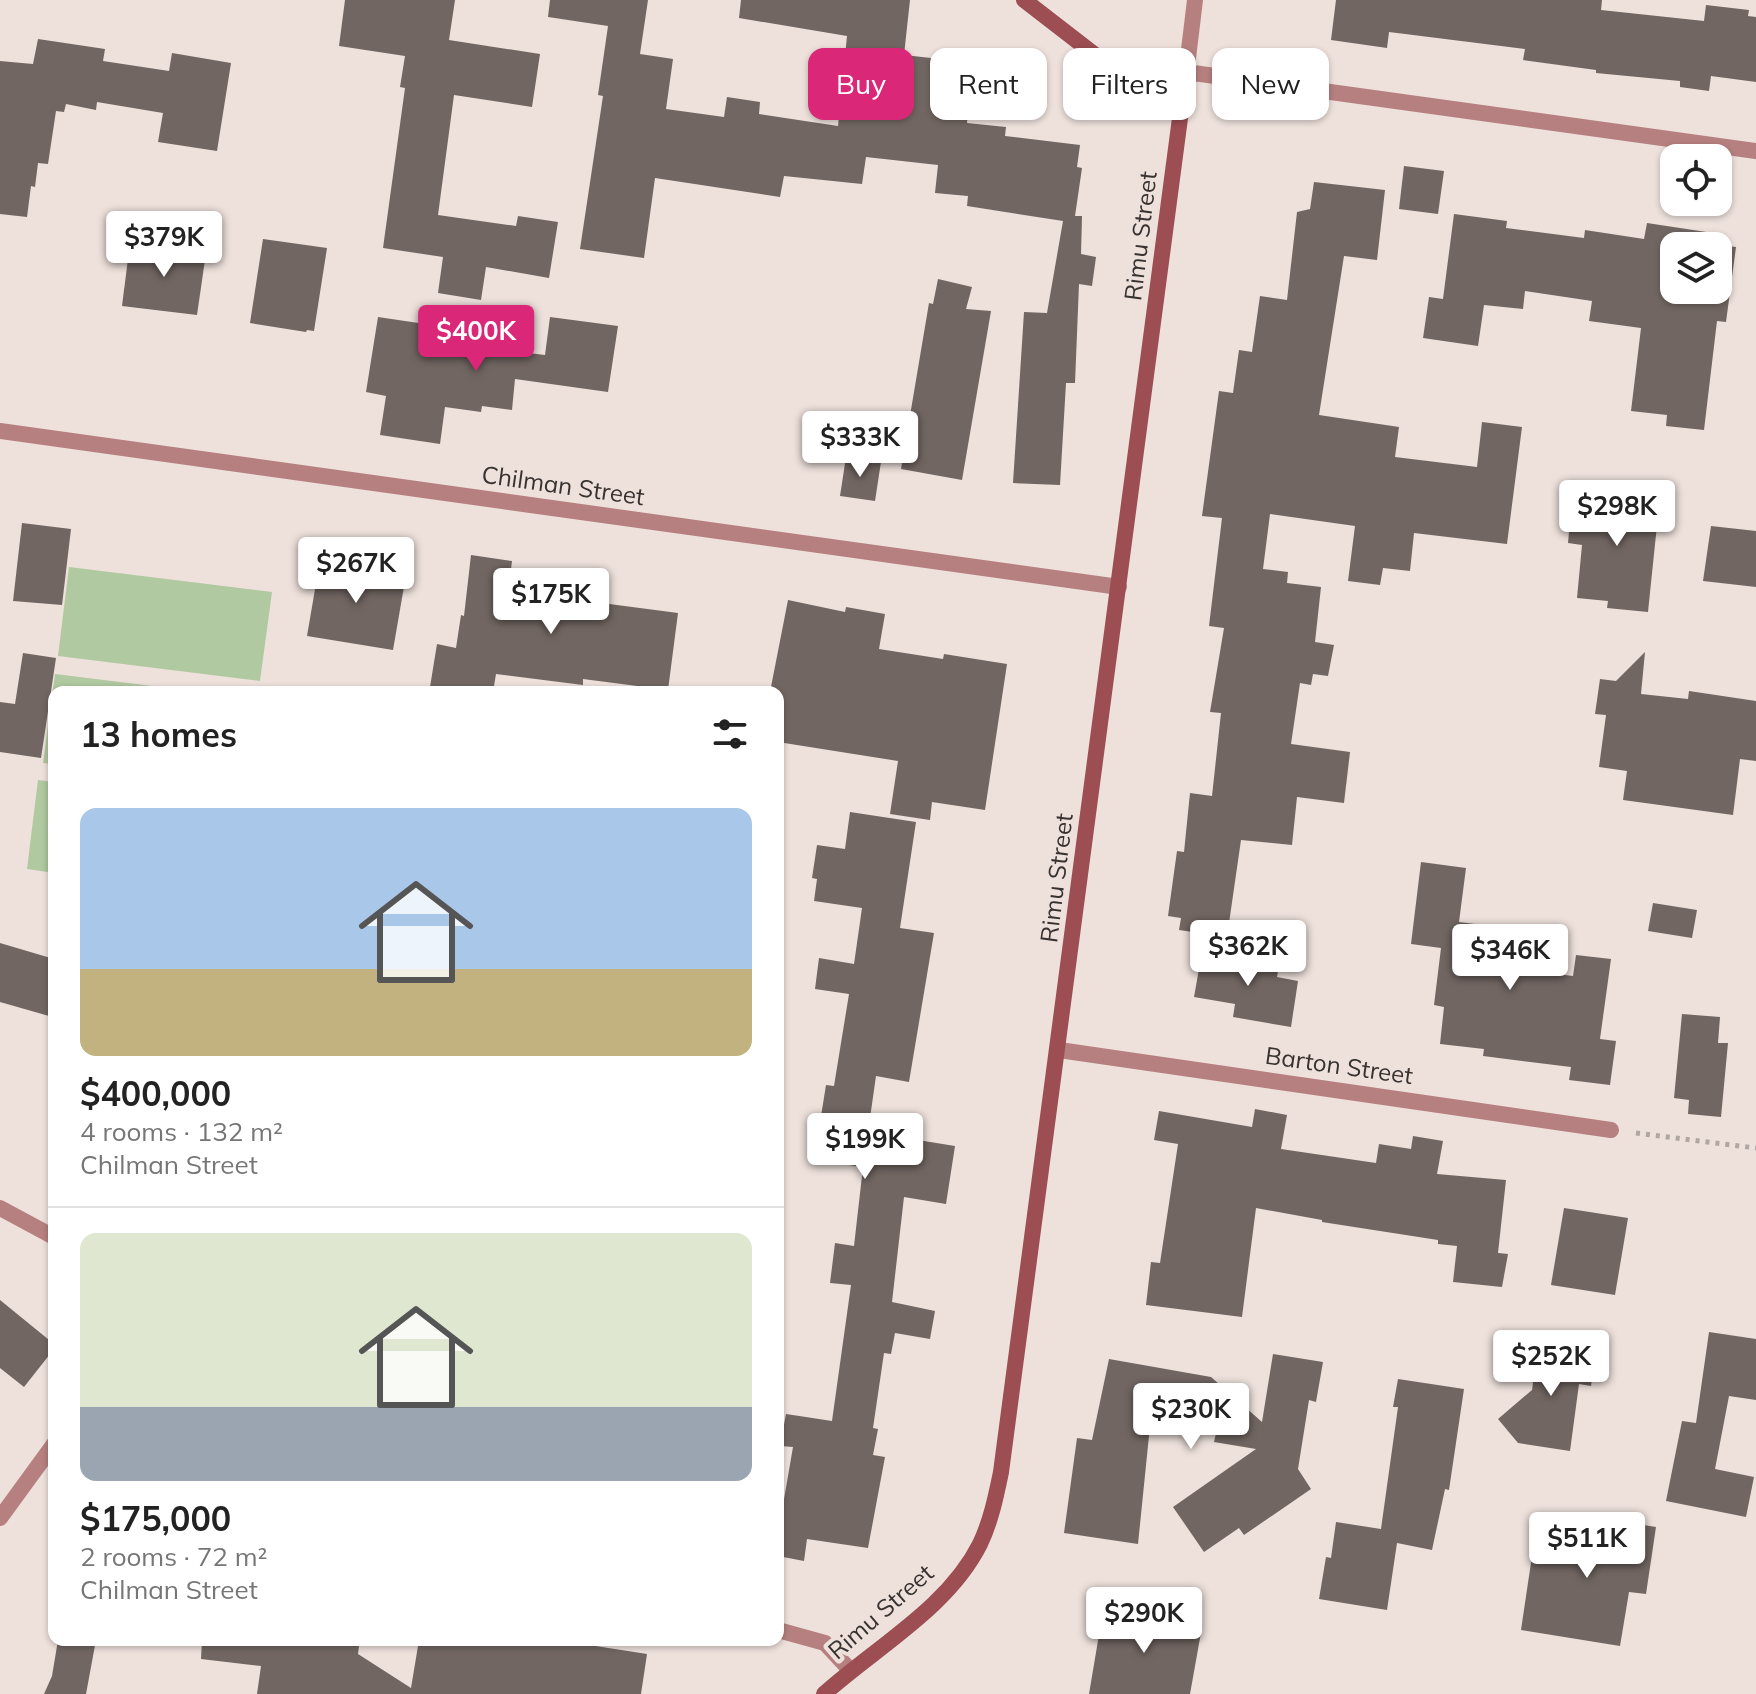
<!DOCTYPE html>
<html lang="en">
<head>
<meta charset="utf-8">
<style>
  body { margin:0; font-family:Mulish,sans-serif; background:#f6f6f6; color:#222; height:100vh; display:flex; flex-direction:column; font-size:30px; white-space:nowrap }
  * { box-sizing:border-box; margin:0 }
  p { font-size:26px; color:#767676 }
  .icon { flex:none; width:44px; height:44px; fill:none; stroke:currentColor; stroke-width:2; stroke-linecap:round; stroke-linejoin:round }
  .map { position:relative; flex:1; overflow:hidden }
  .sheet { position:absolute; left:48px; top:686px; width:736px; height:960px; display:flex; flex-direction:column; background:#fff; border-radius:16px; box-shadow:0 2px 6px #0004 }
  .sheet>* { flex:none }
  .guide { position:absolute; left:808px; top:48px; width:760px; height:72px; display:flex; gap:16px }
  .controls { position:absolute; left:1660px; top:144px; display:grid; gap:16px }
  .controls a { display:grid; place-items:center; width:72px; height:72px; border-radius:16px; background:#fff; box-shadow:0 2px 6px #0004; font-size:40px }
  .price { position:absolute; translate:-50% -68px; padding:0 18px; border-radius:8px; background:#fff; color:#222; font-size:26px; line-height:52px; filter:drop-shadow(0 2px 4px #0008) }
  .price::after { content:''; position:absolute; left:50%; top:48px; width:24px; height:18px; margin-left:-12px; background:inherit; clip-path:polygon(0 0,100% 0,50% 100%) }
  .price.current { background:#db2777; color:#fff }
  ul { padding:0; list-style:none }
  li { display:grid; align-content:center; gap:16px; height:424px; padding:0 32px }
  li+li { border-top:2px solid #e0e0e0 }
  li span { display:grid; place-items:center; height:248px; border-radius:16px; color:#555 }
  li>.icon { margin-inline-start:auto }
  span .icon { width:144px; height:144px; fill:#fffc; stroke-width:1 }
  li b { font-size:34px }
  h2 { display:flex; justify-content:space-between; align-items:center; height:96px; padding:0 32px; font-size:34px }
  .tag { padding:0 28px; border-radius:16px; background:#fff; box-shadow:0 2px 6px #0004; font-size:28px; line-height:72px }
  .tag.current { background:#db2777; color:#fff }
  .map>svg:first-child { display:block }
  .green { fill:#b0c9a1 }
  .building { fill:#716662; fill-rule:evenodd }
  .lines { fill:none; stroke-linecap:round; stroke-linejoin:round }
  .path { stroke:#b0a6a2; stroke-width:5; stroke-dasharray:4 6; stroke-linecap:butt }
  .street { stroke:#b78080; stroke-width:16 }
  .secondary { stroke:#9c4e52; stroke-width:16 }
  .labels { text-anchor:middle; stroke-width:8; stroke-linejoin:round; paint-order:stroke }
  .street-label { font-size:24px; fill:#373230; stroke:#eee1dc }
</style>
</head>
<body>
<div class="map">
<svg width="1756" height="1694" viewBox="0 0 1756 1694">
  <rect width="100%" height="100%" fill="#eee1dc"/>
  <g class="green">
    <polygon points="69,567 272,592 260,681 58,656"/>
    <polygon points="55,674 201,692 54,692 54,764 43,763"/>
    <polygon points="38,780 54,782 54,873 27,869"/>
  </g>
  <g class="building">
    <polygon points="345,0 455,0 449,40 540,54 532,107 454,95 438,215 516,226 518,216 558,222 549,278 486,267 481,300 438,293 443,257 383,248 405,88 400,87 405,56 339,46"/>
    <polygon points="550,0 648,0 640,54 673,59 666,109 724,117 727,97 760,102 759,114 838,126 847,36 739,18 741,0 910,0 904,55 949,60 945,99 969,101 967,123 1006,127 1005,136 1080,145 1077,167 1082,168 1075,216 1082,216 1081,254 1096,257 1092,286 1079,284 1075,383 1066,383 1060,485 1013,483 1024,312 1047,313 1063,221 967,206 968,196 935,193 938,165 866,157 862,184 784,176 780,197 655,178 644,258 580,249 603,96 598,95 608,26 548,17"/>
    <polygon points="1336,0 1602,0 1601,10 1704,21 1706,5 1749,10 1748,16 1756,17 1756,82 1711,76 1709,91 1680,87 1680,81 1596,73 1596,70 1523,60 1525,49 1389,32 1387,48 1331,40"/>
    <polygon points="38,39 105,49 103,61 169,71 172,53 231,63 217,151 158,142 163,113 97,102 96,110 66,104 64,112 56,111 48,164 38,163 35,187 31,186 27,217 0,214 0,61 33,64"/>
    <polygon points="1404,166 1444,171 1438,214 1399,209"/>
    <polygon points="1314,182 1385,190 1377,260 1344,256 1319,415 1399,427 1395,457 1477,467 1482,422 1522,427 1507,544 1414,533 1410,571 1383,568 1380,585 1348,581 1355,526 1270,514 1263,569 1288,572 1287,583 1321,587 1315,642 1334,645 1328,676 1313,674 1311,685 1300,683 1291,744 1350,752 1344,803 1297,797 1292,845 1241,840 1227,937 1179,930 1181,918 1168,916 1177,851 1184,852 1190,793 1212,796 1221,713 1210,712 1224,628 1209,626 1222,518 1202,516 1219,391 1233,393 1239,350 1252,352 1260,296 1287,300 1297,212 1310,209"/>
    <path d="M 1454,214 L 1507,221 L 1506,228 L 1584,238 L 1585,230 L 1644,239 L 1647,223 L 1713,233 L 1711,244 L 1736,247 L 1726,322 L 1717,321 L 1704,430 L 1666,426 L 1667,415 L 1631,411 L 1641,328 L 1589,321 L 1592,301 L 1525,291 L 1523,309 L 1484,305 L 1478,346 L 1423,338 L 1429,297 L 1443,299 ZM 1674,246 L 1718,246 L 1718,290 L 1674,290 Z"/>
    <polygon points="263,239 327,248 314,331 307,330 306,332 250,323"/>
    <polygon points="130,243 206,253 197,315 122,306"/>
    <polygon points="938,279 972,287 966,309 991,311 962,480 901,469 929,303 933,304"/>
    <polygon points="378,317 432,325 429,348 488,355 489,348 545,355 550,317 618,326 608,392 515,379 512,410 482,406 481,412 445,407 440,444 380,435 386,396 366,392"/>
    <polygon points="846,457 881,462 875,501 840,496"/>
    <polygon points="1591,489 1660,496 1648,612 1607,608 1608,601 1577,598 1582,545 1568,543 1571,510 1588,512"/>
    <polygon points="22,523 71,529 62,605 13,601"/>
    <polygon points="1711,526 1756,531 1756,587 1703,581"/>
    <polygon points="471,555 512,561 510,577 596,589 594,602 678,613 668,690 583,679 583,685 496,674 493,692 457,692 430,687 437,644 456,648 461,615 464,616"/>
    <polygon points="320,560 406,575 393,650 307,636"/>
    <polygon points="788,600 845,612 846,607 885,614 879,649 943,659 944,654 1007,664 985,810 932,802 930,820 890,814 898,761 778,742 778,692 770,692"/>
    <polygon points="1645,652 1641,694 1688,699 1689,691 1756,701 1756,761 1740,759 1733,815 1623,800 1627,771 1599,767 1606,715 1595,714 1600,679 1616,681"/>
    <polygon points="23,653 56,658 41,758 0,752 0,702 15,704"/>
    <polygon points="850,812 916,822 900,928 934,933 909,1082 876,1076 868,1132 955,1146 946,1204 904,1197 892,1302 935,1311 930,1339 895,1333 891,1354 884,1353 873,1428 878,1429 873,1455 885,1457 868,1548 807,1539 804,1561 778,1556 778,1504 783,1505 793,1447 780,1446 786,1414 832,1421 851,1285 830,1283 835,1243 854,1246 863,1167 814,1160 826,1085 834,1086 849,994 815,989 819,958 854,964 862,908 814,901 817,879 812,878 817,845 845,849"/>
    <polygon points="1421,862 1466,868 1459,922 1475,924 1472,942 1503,946 1501,967 1573,976 1576,955 1611,959 1600,1039 1616,1041 1610,1085 1569,1080 1571,1067 1483,1056 1484,1049 1440,1044 1444,1007 1434,1005 1441,948 1411,944"/>
    <polygon points="1653,903 1697,910 1692,938 1648,931"/>
    <polygon points="0,943 54,959 54,1000 49,1016 0,1002"/>
    <polygon points="1202,952 1279,965 1277,977 1298,981 1291,1027 1233,1017 1235,1004 1194,997"/>
    <polygon points="1682,1014 1720,1017 1718,1043 1728,1043 1721,1117 1688,1114 1689,1100 1674,1098"/>
    <polygon points="1255,1109 1287,1115 1281,1149 1376,1163 1379,1144 1411,1149 1413,1136 1443,1141 1437,1174 1506,1180 1498,1253 1508,1254 1502,1287 1453,1282 1457,1246 1438,1244 1438,1240 1322,1222 1322,1220 1256,1208 1242,1317 1146,1305 1151,1262 1160,1263 1178,1144 1154,1140 1159,1111 1252,1127"/>
    <polygon points="1564,1208 1628,1218 1615,1295 1551,1285"/>
    <polygon points="0,1300 54,1344 54,1349 24,1387 0,1368"/>
    <polygon points="1709,1332 1756,1339 1756,1400 1729,1396 1715,1469 1754,1477 1746,1517 1666,1501 1682,1421 1696,1423"/>
    <polygon points="1539,1343 1596,1350 1591,1386 1579,1384 1570,1451 1518,1443 1498,1419 1532,1390"/>
    <polygon points="1273,1354 1323,1362 1316,1402 1309,1400 1298,1469 1311,1489 1244,1535 1239,1528 1204,1552 1173,1507 1256,1449 1214,1442 1217,1429 1151,1416 1138,1544 1064,1533 1077,1438 1092,1440 1109,1359 1211,1377 1262,1422"/>
    <polygon points="1398,1379 1464,1389 1449,1490 1445,1489 1432,1550 1397,1543 1387,1610 1319,1599 1326,1557 1331,1558 1336,1522 1381,1529 1398,1407 1393,1407"/>
    <polygon points="1593,1517 1656,1527 1646,1594 1629,1592 1620,1646 1521,1630 1536,1529 1589,1537"/>
    <polygon points="1104,1605 1152,1613 1151,1619 1202,1627 1190,1694 1089,1694"/>
    <polygon points="58,1640 96,1640 86,1694 44,1694 52,1676"/>
    <polygon points="202,1640 324,1640 359,1646 358,1654 411,1688 419,1640 557,1640 647,1654 641,1694 257,1694 261,1666 201,1659"/>
  </g>
  <g class="lines">
    <polyline class="path" points="1636,1133 1756,1148"/>
    <g class="street">
      <polyline points="1186,72 1756,151"/>
      <polyline points="1185,83 1195,0"/>
      <polyline points="0,431 1119,587"/>
      <polyline points="1059,1050 1611,1130"/>
      <polyline points="0,1208 54,1237"/>
      <polyline points="0,1518 54,1444"/>
      <polyline points="778,1630 825,1643 850,1670"/>
    </g>
    <path class="secondary" d="M 824,1694 C 876,1647 948,1608 980,1544 C 991,1521 996,1496 1001,1472 L 1184,88 L 1147,82 L 1112,68 L 1024,0"/>
  </g>
  <g class="labels">
    <g class="street-label">
      <text transform="translate(1141 236) rotate(-83)" y="8">Rimu Street</text>
      <text transform="translate(563 486) rotate(8)" y="8">Chilman Street</text>
      <text transform="translate(1057 878) rotate(-83)" y="8">Rimu Street</text>
      <text transform="translate(1339 1066) rotate(8)" y="8">Barton Street</text>
      <text transform="translate(881 1612) rotate(-41)" y="8">Rimu Street</text>
    </g>
  </g>
</svg>
<div class="controls">
<a><svg class="icon" aria-label="locate" viewBox="0 0 24 24"><circle cx="12" cy="12" r="6"/><path d="M12 2v4M12 18v4M2 12h4M18 12h4"/></svg></a>
<a><svg class="icon" aria-label="layers" viewBox="0 0 24 24"><path d="M12 4l9 5-9 5-9-5zM3 14l9 5 9-5"/></svg></a>
</div>
<b class="price" style="left:164px;top:279px">$379K</b>
<b class="price current" style="left:476px;top:373px">$400K</b>
<b class="price" style="left:860px;top:479px">$333K</b>
<b class="price" style="left:1617px;top:548px">$298K</b>
<b class="price" style="left:356px;top:605px">$267K</b>
<b class="price" style="left:551px;top:636px">$175K</b>
<b class="price" style="left:1248px;top:988px">$362K</b>
<b class="price" style="left:1510px;top:992px">$346K</b>
<b class="price" style="left:865px;top:1181px">$199K</b>
<b class="price" style="left:1551px;top:1398px">$252K</b>
<b class="price" style="left:1191px;top:1451px">$230K</b>
<b class="price" style="left:1587px;top:1580px">$511K</b>
<b class="price" style="left:1144px;top:1655px">$290K</b>
<div class="guide">
<a class="tag current">Buy</a>
<a class="tag">Rent</a>
<a class="tag">Filters</a>
<a class="tag">New</a>
</div>
<section class="sheet">
<h2>13 homes<svg class="icon" aria-label="filters" viewBox="0 0 24 24"><path d="M4 7h16M4 17h16"/><circle cx="9" cy="7" r="2"/><circle cx="15" cy="17" r="2"/></svg></h2>
<ul>
<li><span style="background:linear-gradient(#a9c7e8 65%,#c2b280 0)"><svg class="icon" aria-label="home" viewBox="0 0 24 24"><path d="M3 11l9-7 9 7M6 9v11h12V9"/></svg></span><div><b>$400,000</b><p>4 rooms · 132 m²</p><p>Chilman Street</p></div></li>
<li><span style="background:linear-gradient(#dfe7d0 70%,#9aa5b1 0)"><svg class="icon" aria-label="home" viewBox="0 0 24 24"><path d="M3 11l9-7 9 7M6 9v11h12V9"/></svg></span><div><b>$175,000</b><p>2 rooms · 72 m²</p><p>Chilman Street</p></div></li>
</ul>
</section>
</div>
</body>
</html>
